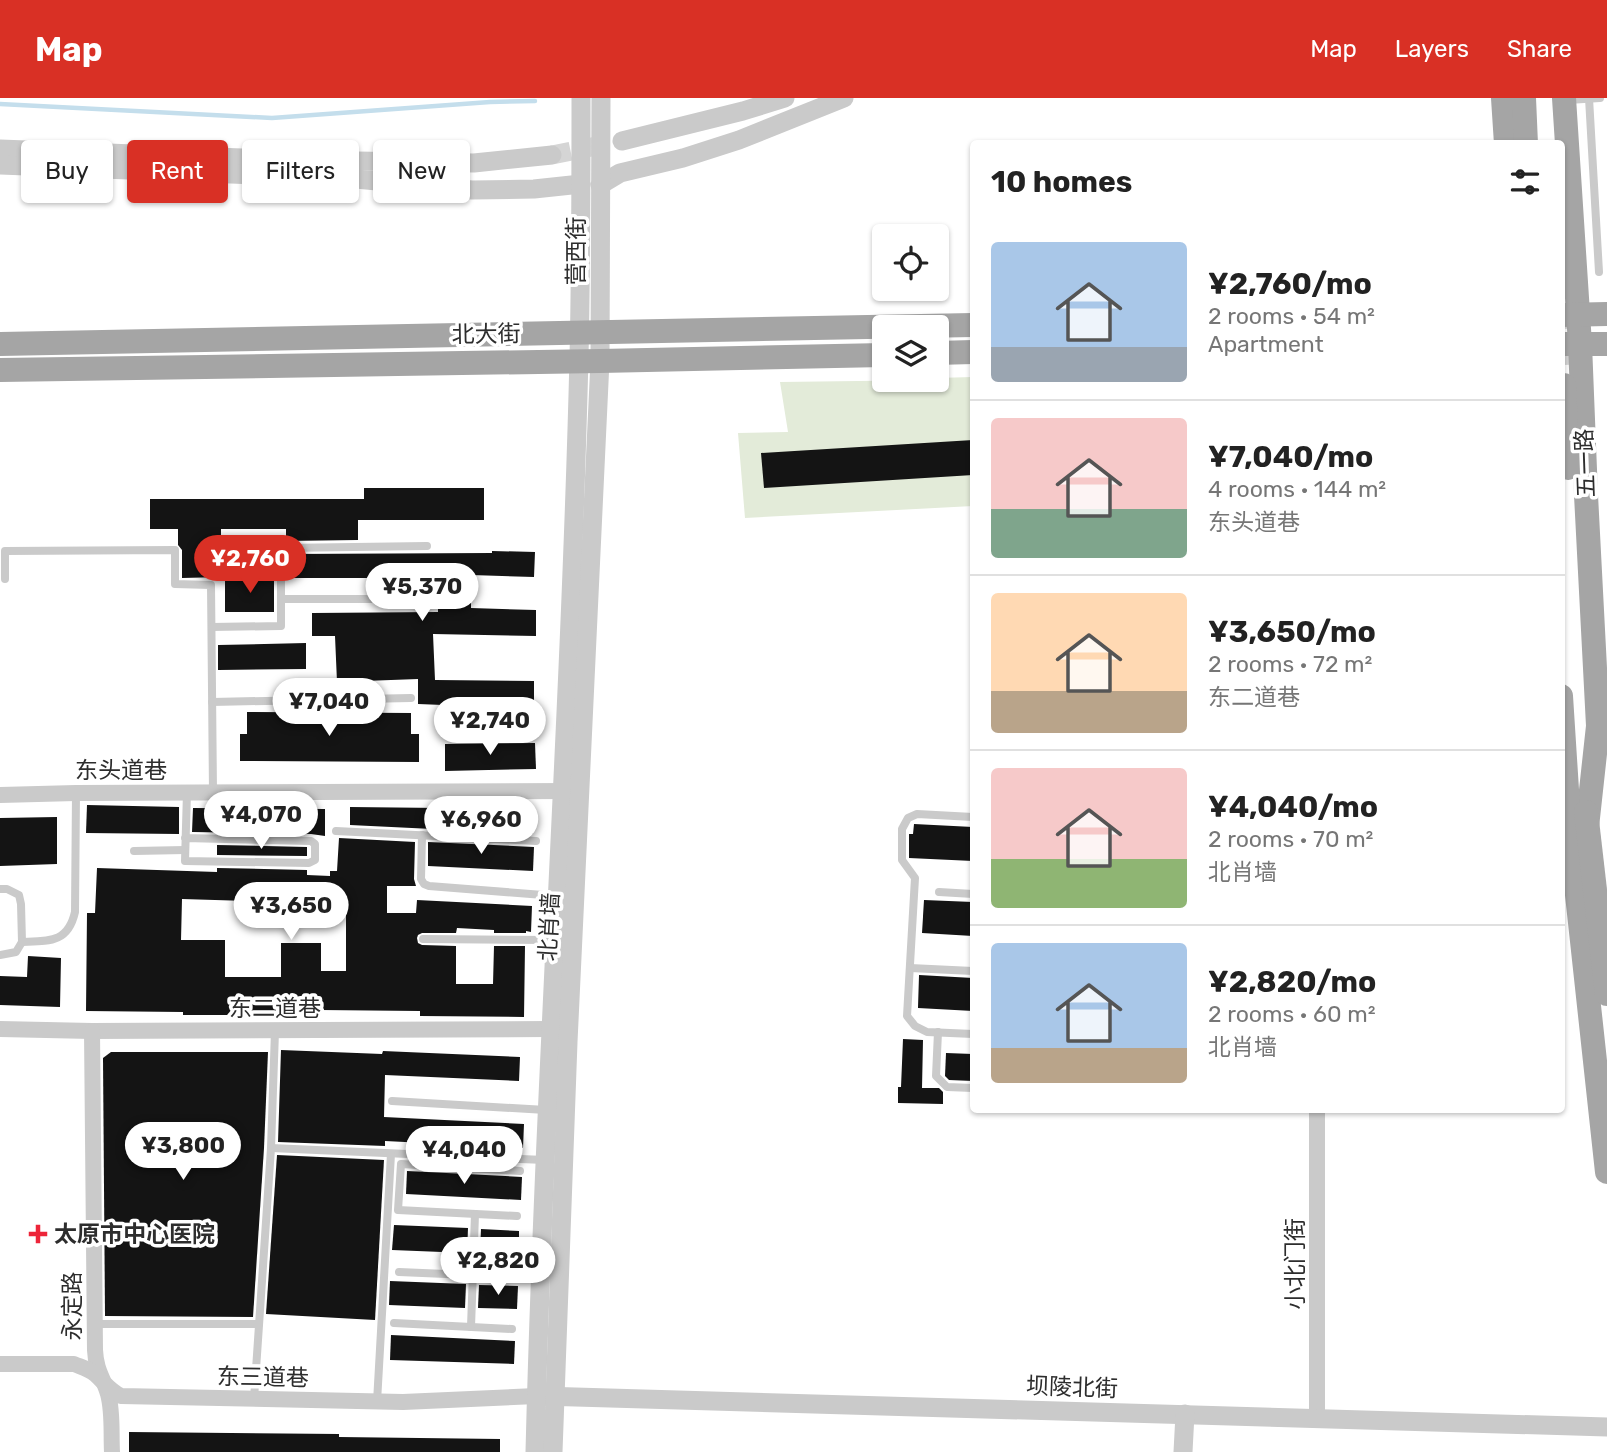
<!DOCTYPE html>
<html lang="en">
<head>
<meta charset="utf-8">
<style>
  body { margin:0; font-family:Rubik,"Noto Sans SC",sans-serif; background:#f6f6f6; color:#222; height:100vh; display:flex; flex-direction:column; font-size:26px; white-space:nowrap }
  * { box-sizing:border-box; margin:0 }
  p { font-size:23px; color:#767676 }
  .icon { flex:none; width:38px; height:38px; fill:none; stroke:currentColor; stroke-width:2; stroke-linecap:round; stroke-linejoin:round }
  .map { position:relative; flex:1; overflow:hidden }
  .details { position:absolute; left:970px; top:42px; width:595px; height:973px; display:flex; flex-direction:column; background:#fff; border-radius:7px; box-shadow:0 2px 5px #0004 }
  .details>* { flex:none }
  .banner { position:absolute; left:21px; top:42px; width:665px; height:63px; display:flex; gap:14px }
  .controls { position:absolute; left:872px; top:126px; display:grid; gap:14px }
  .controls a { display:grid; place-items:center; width:77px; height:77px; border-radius:7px; background:#fff; box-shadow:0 2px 5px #0004; font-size:35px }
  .price { position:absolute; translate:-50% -60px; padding:0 16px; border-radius:24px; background:#fff; color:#222; font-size:23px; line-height:46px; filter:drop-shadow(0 2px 4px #0008) }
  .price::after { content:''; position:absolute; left:50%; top:42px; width:21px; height:16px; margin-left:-10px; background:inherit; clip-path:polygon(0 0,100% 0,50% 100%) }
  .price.selected { background:#d93025; color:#fff }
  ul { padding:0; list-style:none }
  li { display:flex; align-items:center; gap:21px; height:175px; padding:0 21px }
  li+li { border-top:2px solid #e0e0e0 }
  li span { display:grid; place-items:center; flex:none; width:196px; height:140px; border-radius:7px; color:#555 }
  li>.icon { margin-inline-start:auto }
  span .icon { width:84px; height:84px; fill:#fffc; stroke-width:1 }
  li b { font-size:30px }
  h2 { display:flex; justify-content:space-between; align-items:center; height:84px; padding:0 21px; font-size:30px }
  .pill { padding:0 24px; border-radius:7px; background:#fff; box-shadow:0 2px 5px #0004; font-size:24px; line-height:63px }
  .pill.selected { background:#d93025; color:#fff }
  header { display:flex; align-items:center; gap:42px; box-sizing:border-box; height:98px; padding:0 35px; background:#d93025; color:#fff }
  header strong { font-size:33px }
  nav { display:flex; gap:38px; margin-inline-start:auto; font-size:24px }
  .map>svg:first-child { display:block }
  .green { fill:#e3ebd9 }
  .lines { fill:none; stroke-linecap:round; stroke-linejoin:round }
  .stream { stroke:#c4deec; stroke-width:4.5 }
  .building { fill:#141414; fill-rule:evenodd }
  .tertiary-tunnel { stroke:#d5d5d5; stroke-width:19; stroke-dasharray:19 10; stroke-linecap:butt }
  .primary-tunnel { stroke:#d5d5d5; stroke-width:24; stroke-dasharray:24 12; stroke-linecap:butt }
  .service { stroke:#cacaca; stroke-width:8 }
  .minor { stroke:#cacaca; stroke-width:16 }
  .tertiary { stroke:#cacaca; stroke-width:19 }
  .primary { stroke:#a5a5a5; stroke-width:24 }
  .poi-dot { fill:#ed2539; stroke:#fff; stroke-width:2.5 }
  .labels { text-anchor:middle; stroke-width:7; stroke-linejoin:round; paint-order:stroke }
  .street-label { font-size:23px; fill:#2d2d2d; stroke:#fff }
  .poi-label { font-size:23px; font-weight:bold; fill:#2d2d2d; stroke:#fff; text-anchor:start }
</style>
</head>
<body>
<header>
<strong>Map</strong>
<nav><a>Map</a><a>Layers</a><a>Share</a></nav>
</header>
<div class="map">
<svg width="1607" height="1354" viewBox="0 0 1607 1354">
  <rect width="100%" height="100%" fill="#fff"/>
  <polygon class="green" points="973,279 973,408 745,420 738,335 788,334 780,284 936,282 936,280"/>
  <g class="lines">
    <polyline class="stream" points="0,6 272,20 490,4 535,3"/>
  </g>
  <g class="building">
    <polygon points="973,342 973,377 764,390 761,355"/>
    <polygon points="364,390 484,390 484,422 358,422 358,442 286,443 286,431 221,431 221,455 218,462 221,467 222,479 182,480 182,452 178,447 178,431 150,431 150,401 364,401"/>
    <polygon points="492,453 535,454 534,479 471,477 471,510 536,512 536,538 433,536 435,582 534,583 534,610 443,609 443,607 418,606 418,581 337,584 335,538 312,538 312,515 438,514 438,509 447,510 447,480 288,480 288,456 492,455"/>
    <polygon points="274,480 274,514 225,514 225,481"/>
    <polygon points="306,545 306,571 218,572 218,547"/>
    <polygon points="247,614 411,615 411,636 419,636 419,664 240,663 240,636 247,636"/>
    <polygon points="535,645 536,671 445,673 445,646"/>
    <polygon points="87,707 179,709 179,736 86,735"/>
    <polygon points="350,709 533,711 533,736 350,727"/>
    <polygon points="193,710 325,711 325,738 311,736 192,734"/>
    <polygon points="57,719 57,766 0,768 0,720"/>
    <polygon points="914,726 973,729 973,763 909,760 909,736 913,736"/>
    <path d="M 339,740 L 415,744 L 414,781 L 416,788 L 387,788 L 387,815 L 416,815 L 417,802 L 532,808 L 531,834 L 526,833 L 526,835 L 494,835 L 494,832 L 457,830 L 456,835 L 422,835 L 418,837 L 417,840 L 418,845 L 422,847 L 456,848 L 456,886 L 493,886 L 494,848 L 525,848 L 524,919 L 420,918 L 420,913 L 320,912 L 320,917 L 183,917 L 183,914 L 86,913 L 87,815 L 95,815 L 97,770 L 217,774 L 217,770 L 307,772 L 307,777 L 330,778 L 330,773 L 337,773 ZM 182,801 L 346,806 L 346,873 L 321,873 L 321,845 L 281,845 L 281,879 L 225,879 L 225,842 L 181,842 Z"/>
    <polygon points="428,744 534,749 533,773 428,768"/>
    <polygon points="217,747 307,749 307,758 217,757"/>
    <polygon points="924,802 973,804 973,838 922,835"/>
    <polygon points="28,858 61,860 60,909 0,907 0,878 27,879"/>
    <polygon points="919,877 973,880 973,913 918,910"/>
    <polygon points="903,941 923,942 922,990 939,990 943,994 943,1006 898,1005 898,989 901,989"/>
    <polygon points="281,952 382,956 383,953 520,959 519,983 385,977 384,1019 524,1026 523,1050 385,1043 385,1048 278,1044"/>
    <polygon points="111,954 268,954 264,1050 253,1219 105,1218 103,960"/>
    <polygon points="946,955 973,956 973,983 949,982 945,978"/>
    <polygon points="277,1057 384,1062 375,1222 266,1216"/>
    <polygon points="407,1073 522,1079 521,1102 406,1096"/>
    <polygon points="394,1127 468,1130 467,1155 392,1152"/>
    <polygon points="481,1131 519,1133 519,1156 480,1154"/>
    <polygon points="390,1183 466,1186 465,1210 389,1207"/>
    <polygon points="479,1187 518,1188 517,1211 478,1210"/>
    <polygon points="391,1237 515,1243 514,1266 390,1262"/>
    <polygon points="129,1334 339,1336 339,1339 500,1341 500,1354 129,1354"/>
  </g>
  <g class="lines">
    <polyline class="tertiary-tunnel" points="552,57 596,48"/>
    <polyline class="primary-tunnel" points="1561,207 1564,287"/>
    <g class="service">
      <polyline points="1589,0 1599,174"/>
      <polyline points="1568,2 1600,0"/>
      <polyline points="224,461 281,461"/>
      <polyline points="5,481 5,453 175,452 175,486 211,487 213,694"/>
      <polyline points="281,501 426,501"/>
      <polyline points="212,529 281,528 281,450 427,448"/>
      <polyline points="212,604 411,600"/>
      <polyline points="973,719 917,716 908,720 902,731 902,762 915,780 907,918 915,928 927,934 973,936"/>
      <polyline points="336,733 536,743"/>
      <polyline points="422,737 421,781 424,786 429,788 556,798"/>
      <polyline points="185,740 311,743 315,746 315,762 309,765 185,763 187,694"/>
      <polyline points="134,753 185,752"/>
      <polyline points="0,791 7,791 19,797 21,806 22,844 16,854 0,857"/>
      <polyline points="939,794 973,796"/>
      <polyline points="423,841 553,842"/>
      <path d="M 22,844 C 49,843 68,845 75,814 L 76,695"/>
      <polyline points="910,870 973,873"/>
      <polyline points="938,934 936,978 947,989 973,990"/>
      <polyline points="392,1003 546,1012"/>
      <polyline points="271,1050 545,1062"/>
      <polyline points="517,1118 398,1112 401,1066 520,1073"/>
      <polyline points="399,1174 540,1180"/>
      <polyline points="394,1225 512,1231"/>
      <polyline points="95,1226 259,1226"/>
      <polyline points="471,1229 475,1116"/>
      <polyline points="254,1301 271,1050 275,933"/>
      <polyline points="377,1304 391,1056"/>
    </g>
    <g class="minor">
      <polyline points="0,697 76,695 573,693"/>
      <polyline points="0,931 92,933 550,931"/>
      <path d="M 92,933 L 95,1252 C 96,1273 103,1279 108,1296 C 113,1314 111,1335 112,1354"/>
      <polyline points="1317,1012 1317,1320"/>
      <path d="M 0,1266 L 74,1266 C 81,1269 89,1271 95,1276 C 104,1284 110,1293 121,1298 L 403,1304 L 536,1298"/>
    </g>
    <g class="tertiary">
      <polyline points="622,43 743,13 785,0"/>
      <polyline points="0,51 298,62 474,65 552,57"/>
      <polyline points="0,67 356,81 472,92 534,91 581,86"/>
      <polyline points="600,87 620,75 683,60 739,42 844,0"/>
      <polyline points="541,1298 1607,1329"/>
      <path d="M 535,1354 C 544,989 570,624 579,259 C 581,172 581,86 581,0"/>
      <polyline points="553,1354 568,944 600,263 601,0"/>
      <polyline points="1183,1354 1185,1316"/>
    </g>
    <g class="primary">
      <polyline points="1503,0 1506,46"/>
      <polyline points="1524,0 1526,46"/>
      <polyline points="1564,0 1580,246 1586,397 1598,628 1587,729"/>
      <polyline points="1562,217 1607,216"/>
      <polyline points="0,246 973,227"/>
      <polyline points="1561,246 1607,246"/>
      <polyline points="936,255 973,254"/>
      <polyline points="0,272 600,263 884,257"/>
      <polyline points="1564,287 1568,370"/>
      <polyline points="1561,598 1569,723 1607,1074"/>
      <polyline points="1586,714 1607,896"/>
    </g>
  </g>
  <path class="poi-dot" d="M34.5 1125.5h7v7h7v7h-7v7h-7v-7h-7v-7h7z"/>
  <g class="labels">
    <g class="street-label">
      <text transform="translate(576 153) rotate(-90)" y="8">营西街</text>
      <text transform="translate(486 236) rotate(-1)" y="8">北大街</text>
      <text transform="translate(1585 365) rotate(-92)" y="8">五一路</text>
      <text x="121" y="680">东头道巷</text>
      <text transform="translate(549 829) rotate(-87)" y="8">北肖墙</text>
      <text x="275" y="918">东二道巷</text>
      <text transform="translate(1295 1166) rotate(-90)" y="8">小北门街</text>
      <text transform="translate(72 1208) rotate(-90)" y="8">永定路</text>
      <text transform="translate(263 1279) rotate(1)" y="8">东三道巷</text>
      <text transform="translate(1072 1289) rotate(2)" y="8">坝陵北街</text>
    </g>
    <g class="poi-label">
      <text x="54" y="1144">太原市中心医院</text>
    </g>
  </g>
</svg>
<div class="controls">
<a><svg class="icon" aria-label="locate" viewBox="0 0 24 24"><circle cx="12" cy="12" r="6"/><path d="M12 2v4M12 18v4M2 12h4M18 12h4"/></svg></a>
<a><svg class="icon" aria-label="layers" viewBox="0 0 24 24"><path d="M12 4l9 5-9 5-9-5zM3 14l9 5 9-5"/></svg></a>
</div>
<b class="price selected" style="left:250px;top:497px">¥2,760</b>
<b class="price" style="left:422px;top:525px">¥5,370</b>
<b class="price" style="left:329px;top:640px">¥7,040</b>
<b class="price" style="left:490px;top:659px">¥2,740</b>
<b class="price" style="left:261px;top:753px">¥4,070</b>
<b class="price" style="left:481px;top:758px">¥6,960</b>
<b class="price" style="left:291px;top:844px">¥3,650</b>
<b class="price" style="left:183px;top:1084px">¥3,800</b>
<b class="price" style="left:464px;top:1088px">¥4,040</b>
<b class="price" style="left:498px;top:1199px">¥2,820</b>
<div class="banner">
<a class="pill">Buy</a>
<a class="pill selected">Rent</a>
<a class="pill">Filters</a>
<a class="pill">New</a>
</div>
<section class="details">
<h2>10 homes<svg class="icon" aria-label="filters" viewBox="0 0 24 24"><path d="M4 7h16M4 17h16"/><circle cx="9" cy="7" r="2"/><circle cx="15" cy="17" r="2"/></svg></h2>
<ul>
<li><span style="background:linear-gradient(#a9c7e8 75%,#9aa5b1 0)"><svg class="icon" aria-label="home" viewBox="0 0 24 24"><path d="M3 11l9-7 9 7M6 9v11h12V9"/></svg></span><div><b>¥2,760/mo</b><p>2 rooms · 54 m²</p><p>Apartment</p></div></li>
<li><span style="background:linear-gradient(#f6c9c9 65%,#7fa58c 0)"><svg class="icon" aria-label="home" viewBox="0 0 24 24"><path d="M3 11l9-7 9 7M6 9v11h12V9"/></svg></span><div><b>¥7,040/mo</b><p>4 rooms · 144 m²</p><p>东头道巷</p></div></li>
<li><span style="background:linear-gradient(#ffd9b3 70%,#b9a48a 0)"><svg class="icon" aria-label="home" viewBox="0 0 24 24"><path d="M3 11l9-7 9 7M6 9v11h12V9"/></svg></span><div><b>¥3,650/mo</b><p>2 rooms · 72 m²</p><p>东二道巷</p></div></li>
<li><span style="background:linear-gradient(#f6c9c9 65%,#8fb573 0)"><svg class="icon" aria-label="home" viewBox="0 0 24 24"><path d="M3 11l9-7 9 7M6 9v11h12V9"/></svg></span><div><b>¥4,040/mo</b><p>2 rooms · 70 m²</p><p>北肖墙</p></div></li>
<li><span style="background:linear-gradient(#a9c7e8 75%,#b9a48a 0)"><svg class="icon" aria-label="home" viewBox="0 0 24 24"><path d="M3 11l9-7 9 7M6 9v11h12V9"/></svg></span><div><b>¥2,820/mo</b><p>2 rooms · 60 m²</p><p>北肖墙</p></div></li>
</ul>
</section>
</div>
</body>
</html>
